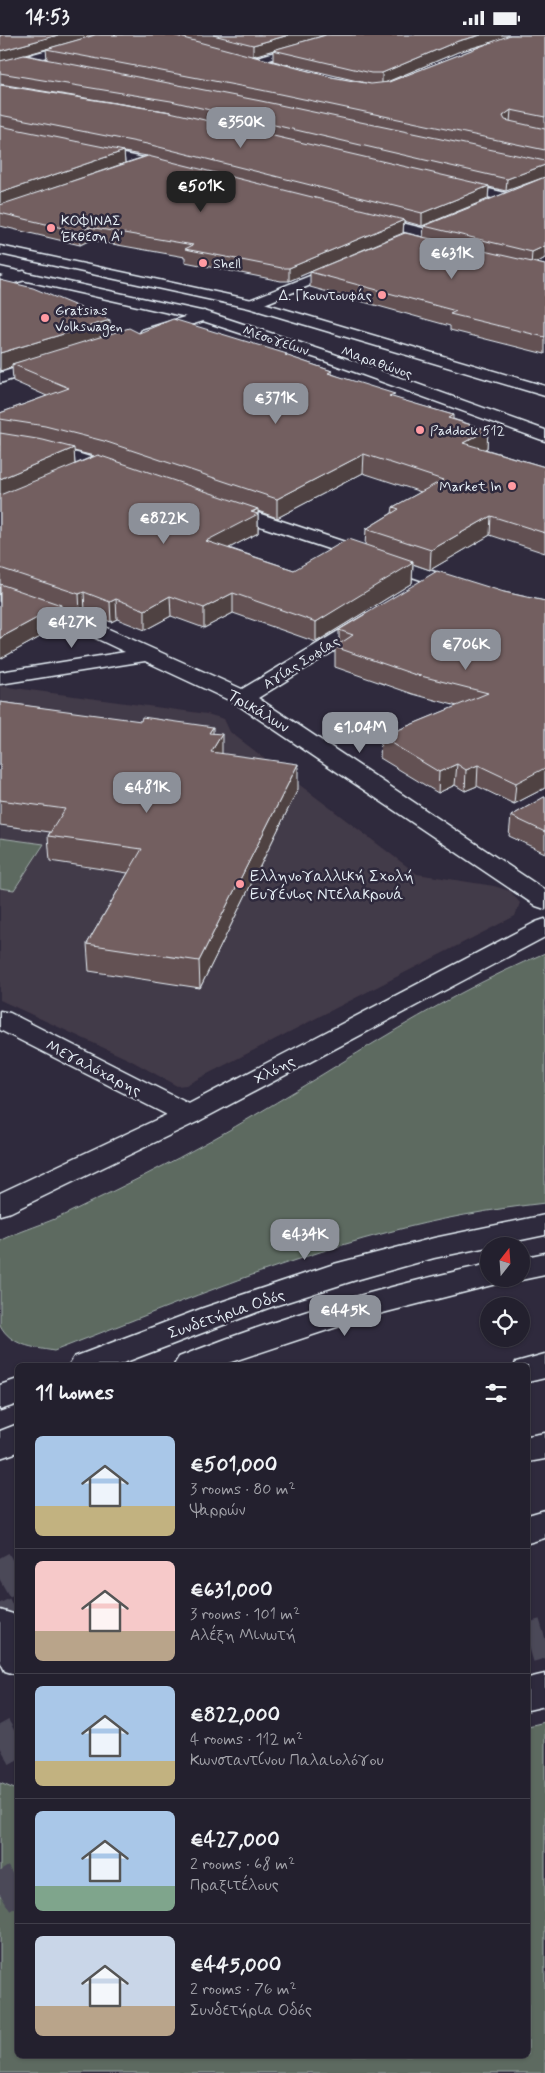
<!DOCTYPE html>
<html lang="en">
<head>
<meta charset="utf-8">
<style>
  body { margin:0; font-family:Mynerve,sans-serif; background:#2f2d3a; color:#f1f3f6; height:100vh; display:flex; flex-direction:column; font-size:19px; white-space:nowrap }
  * { box-sizing:border-box; margin:0 }
  p { font-size:16px; color:#a3a3aa }
  .icon { flex:none; width:28px; height:28px; fill:none; stroke:currentColor; stroke-width:2; stroke-linecap:round; stroke-linejoin:round }
  .map { position:relative; flex:1; overflow:hidden }
  .side { position:absolute; left:15px; top:1328px; width:515px; height:695px; display:flex; flex-direction:column; background:#23202e; border-radius:8px; box-shadow:0 1px 4px #0004,0 0 0 1px #403e4a }
  .side>* { flex:none }
  .needle { width:32px; rotate:17deg }
  .tools { position:absolute; left:480px; top:1202px; display:grid; gap:10px }
  .tools a { display:grid; place-items:center; width:50px; height:50px; border-radius:50%; background:#23202e; box-shadow:0 1px 4px #0004,0 0 0 1px #403e4a; font-size:25px }
  .price { position:absolute; translate:-50% -42px; padding:0 11px; border-radius:10px; background:#8c9099; color:#fff; font-size:16px; line-height:32px; filter:drop-shadow(0 1px 2px #0008) }
  .price::after { content:''; position:absolute; left:50%; top:30px; width:15px; height:11px; margin-left:-8px; background:inherit; clip-path:polygon(0 0,100% 0,50% 100%) }
  .price.on { background:#222; color:#fff }
  ul { padding:0; list-style:none }
  li { display:flex; align-items:center; gap:15px; height:125px; padding:0 20px }
  li+li { border-top:1px solid #403e4a }
  li span { display:grid; place-items:center; flex:none; width:140px; height:100px; border-radius:8px; color:#555 }
  li>.icon { margin-inline-start:auto }
  span .icon { width:60px; height:60px; fill:#fffc; stroke-width:1 }
  li b { font-size:21px }
  h2 { display:flex; justify-content:space-between; align-items:center; height:60px; padding:0 20px; font-size:21px }
  .status { display:flex; justify-content:space-between; align-items:center; height:35px; padding:0 25px; background:#23202e; direction:ltr }
  .status svg { height:14px; fill:currentColor }
  .map>svg:first-child { display:block }
  .built { fill:#433a48 }
  .green { fill:#5d6b61; stroke:#a2aeac }
  .lines { fill:none; stroke-linecap:round; stroke-linejoin:round }
  .highway-tunnel { stroke:#4b4859; stroke-width:39; stroke-dasharray:39 19; stroke-linecap:butt }
  .street-casing { stroke:#e8f1f8; stroke-width:3 }
  .secondary-casing { stroke:#e8f1f8; stroke-width:3 }
  .primary-casing { stroke:#e8f1f8; stroke-width:3 }
  .highway-casing { stroke:#e8f1f8; stroke-width:3 }
  .street { fill:#2f2a3d; fill-rule:evenodd }
  .secondary { fill:#2f2a3d; fill-rule:evenodd }
  .primary { fill:#2f2a3d; fill-rule:evenodd }
  .highway { fill:#2f2a3d; fill-rule:evenodd }
  .wall { fill:#635153; stroke:#e8f1f8; fill-rule:evenodd }
  .shaded-wall { fill:#504243; stroke:#e8f1f8 }
  .building { fill:#735e60; stroke:#e8f1f8 }
  .poi-dot { fill:#ff9aa2; stroke:#2f2a3d; stroke-width:2 }
  .labels { text-anchor:middle; stroke-width:5; stroke-linejoin:round; paint-order:stroke }
  .far-poi-label { font-size:14px; fill:#e8f1f8; stroke:#2f2a3d; text-anchor:start }
  .far-street-label { font-size:14px; fill:#e8f1f8; stroke:#2f2a3d }
  .street-label { font-size:16px; fill:#e8f1f8; stroke:#2f2a3d }
  .poi-label { font-size:16px; fill:#e8f1f8; stroke:#2f2a3d; text-anchor:start }
</style>
</head>
<body>
<div class="status"><b>14:53</b><svg viewBox="0 0 49 12"><path d="M0 12V9h3v3zM5 12V6h3v6zM10 12V3h3v9zM15 12V0h3v12zM26 1h20v11H26zM47 4h2v5h-2z"/></svg></div>
<div class="map">
<svg width="545" height="2038" viewBox="0 0 545 2038">
  <rect width="100%" height="100%" fill="#2f2a3d"/>
  <filter id="ink" filterUnits="userSpaceOnUse"><feTurbulence type="fractalNoise" baseFrequency=".02" numOctaves="2"/><feDisplacementMap in="SourceGraphic" scale="10" xChannelSelector="R" yChannelSelector="G"/><feConvolveMatrix kernelMatrix="1 2 1 2 8 2 1 2 1" color-interpolation-filters="sRGB"/></filter>
  <g filter="url(#ink)">
    <polygon class="built" points="0,651 207,679 224,684 230,697 417,839 494,851 510,856 520,868 515,881 186,1050 177,1051 130,1025 0,965"/>
    <g class="green">
      <polygon points="0,803 44,809 14,855 0,853"/>
      <path d="M 545,918 L 545,1168 C 492,1174 437,1184 385,1198 C 272,1228 163,1274 54,1316 C 32,1312 11,1311 0,1290 L 0,1206 C 22,1195 45,1189 66,1179 C 116,1155 167,1130 215,1103 C 325,1042 429,966 545,918 Z"/>
      <polygon points="545,1687 545,2038 0,2038 0,1748 17,1755 18,2020 528,2020 528,1691"/>
    </g>
    <g class="lines">
      <g class="highway-tunnel">
        <polyline points="0,1545 18,1535"/>
        <polyline points="0,1590 18,1581"/>
        <polyline points="528,1608 545,1603"/>
        <polyline points="0,1712 18,1702"/>
        <polyline points="0,1859 18,1848"/>
      </g>
      <g class="street-casing">
        <g id="street">
          <polygon points="103,0 122,0 120,2 0,35 0,28"/>
          <polygon points="333,0 351,0 349,2 259,28 255,29 249,26 251,24"/>
          <polygon points="87,111 172,129 179,133 172,137 82,118 81,115"/>
          <polygon points="451,145 514,160 516,163 509,167 446,152 444,149"/>
          <polygon points="366,179 430,195 432,198 425,202 361,186 359,183"/>
          <polygon points="345,227 352,231 350,234 257,272 247,272 244,269 247,266"/>
          <polygon points="24,236 32,241 29,244 0,252 0,242"/>
          <polygon points="204,276 212,281 210,284 148,303 140,298 142,295"/>
          <polygon points="47,323 53,325 55,328 53,331 0,348 0,338"/>
          <polygon points="0,404 77,418 126,433 129,437 126,441 120,442 74,428 0,414"/>
          <polygon points="222,466 471,549 474,553 471,557 464,559 457,557 215,476 213,472 215,468"/>
          <polygon points="0,553 80,581 242,654 365,580 372,578 379,580 382,584 379,588 258,663 545,855 545,874 536,871 235,668 145,626 0,649 0,637 125,617 66,589 0,566"/>
          <polygon points="0,976 10,978 199,1074 203,1080 199,1086 189,1089 179,1086 0,995"/>
          <polygon points="0,1575 13,1579 18,1588 18,1640 5,1636 0,1626"/>
          <polygon points="545,1639 545,1671 528,1675 528,1643"/>
        </g>
      </g>
      <g class="secondary-casing">
        <g id="secondary">
          <polygon points="545,884 545,902 199,1086 11,1177 0,1180 0,1158 179,1074 536,887"/>
          <polygon points="545,1180 545,1200 434,1223 356,1245 268,1273 118,1330 69,1330 74,1322 203,1273 334,1229 434,1203"/>
          <polygon points="545,1218 545,1240 521,1245 518,1244 521,1244 521,1223"/>
          <path d="M 489,1229 L 489,1244 L 502,1244 L 500,1248 L 367,1282 L 222,1330 L 174,1330 L 179,1322 L 194,1316 C 289,1279 389,1250 489,1229 Z"/>
          <polygon points="18,1344 18,1369 0,1375 0,1350"/>
          <polygon points="18,1389 18,1417 0,1423 0,1396"/>
        </g>
      </g>
      <g class="primary-casing">
        <g id="primary">
          <polygon points="0,211 257,266 545,351 545,361 249,273 0,219"/>
          <polygon points="0,232 210,278 331,318 545,395 545,406 319,324 200,285 0,240"/>
        </g>
      </g>
      <g class="highway-casing">
        <g id="highway">
          <polygon points="545,1319 545,1343 528,1347 528,1330 515,1330 516,1327"/>
          <polygon points="545,1398 545,1424 528,1427 528,1401"/>
          <polygon points="545,1475 545,1503 528,1508 528,1480"/>
        </g>
      </g>
      <use href="#street" class="street"/>
      <use href="#secondary" class="secondary"/>
      <use href="#primary" class="primary"/>
      <use href="#highway" class="highway"/>
    </g>
    <g class="wall">
      <path d="M 0,0 L 545,0 L 545,142 L 506,156 L 489,152 L 488,164 L 422,191 L 404,186 L 403,198 L 423,202 L 424,191 L 545,142 L 545,223 L 536,228 L 545,230 L 545,319 L 450,295 L 450,291 L 310,252 L 310,237 L 289,246 L 281,246 L 185,227 L 185,222 L 90,205 L 80,210 L 0,191 L 0,50 L 171,77 L 0,49 ZM 490,8 L 389,47 L 385,48 L 458,17 ZM 46,14 L 47,24 L 26,20 ZM 273,15 L 273,26 L 370,49 L 331,42 L 253,21 ZM 124,117 L 147,121 L 125,128 Z"/>
      <path d="M 0,245 L 111,299 L 139,298 L 287,321 L 332,336 L 332,339 L 394,363 L 453,380 L 453,384 L 488,395 L 487,413 L 485,414 L 545,432 L 545,518 L 490,500 L 430,535 L 413,529 L 412,548 L 316,607 L 233,578 L 204,593 L 171,581 L 145,595 L 117,584 L 111,587 L 85,577 L 80,579 L 61,572 L 62,590 L 0,624 L 0,378 L 47,361 L 13,346 L 12,332 L 0,336 ZM 74,416 L 94,421 L 75,429 ZM 363,438 L 421,457 L 393,472 L 392,478 L 366,494 L 365,510 L 294,535 L 229,513 L 258,498 L 258,476 L 277,483 Z"/>
      <polygon points="504,557 545,566 545,753 514,769 477,751 465,756 455,750 438,758 380,723 381,702 457,671 413,659 335,632 335,612 339,609 339,595"/>
      <polygon points="0,667 213,698 222,719 298,754 200,953 89,936 87,909 128,838 50,826 48,801 50,797 0,790"/>
      <polygon points="545,762 545,818 509,801 511,781"/>
    </g>
    <g class="shaded-wall">
      <polygon points="58,0 96,0 0,27 0,16"/>
      <polygon points="289,0 326,0 253,21 253,10"/>
      <polygon points="481,0 517,0 458,17 382,49 382,38 458,6"/>
      <polygon points="511,75 510,87 502,93 503,81"/>
      <polygon points="124,116 125,128 0,171 0,158"/>
      <polygon points="545,130 545,142 506,156 507,144"/>
      <polygon points="489,151 488,164 422,191 422,178"/>
      <polygon points="404,185 403,198 310,237 289,246 289,233"/>
      <polygon points="89,192 90,205 80,210 79,197"/>
      <polygon points="545,211 545,223 531,231 532,217"/>
      <polygon points="110,285 111,302 12,329 12,332 0,336 0,318"/>
      <polygon points="488,395 487,413 462,426 463,408"/>
      <polygon points="74,413 75,431 0,463 0,444"/>
      <polygon points="364,419 363,438 277,483 277,464"/>
      <polygon points="258,474 258,498 206,525 206,506"/>
      <polygon points="491,481 490,500 430,535 431,515"/>
      <polygon points="413,526 412,548 316,607 316,587"/>
      <polygon points="84,557 85,577 80,579 79,559"/>
      <polygon points="233,558 233,578 204,593 204,573"/>
      <polygon points="170,561 171,581 145,595 145,575"/>
      <polygon points="116,564 117,584 111,587 110,567"/>
      <polygon points="61,570 62,590 0,624 0,603"/>
      <polygon points="213,692 213,714 222,699 222,724 210,722 209,698"/>
      <polygon points="545,720 545,753 514,769 516,748"/>
      <polygon points="298,729 298,754 200,953 199,926"/>
      <polygon points="457,729 455,750 438,758 439,737"/>
      <polygon points="478,730 477,751 465,756 466,735"/>
    </g>
    <g class="building">
      <polygon points="0,0 58,0 0,16"/>
      <polygon points="95,0 172,0 331,42 371,49 389,47 510,0 545,0 545,82 511,75 503,81 505,85 545,94 545,115 261,55 46,14"/>
      <polygon points="213,0 289,0 253,10"/>
      <polygon points="326,0 481,0 458,6 382,38 371,38 273,15"/>
      <polygon points="24,20 261,66 545,126 545,130 507,144 171,66 0,38 0,26"/>
      <polygon points="0,50 170,77 489,151 422,178 147,109 0,80"/>
      <polygon points="0,91 124,116 0,158"/>
      <polygon points="148,121 404,185 289,233 282,233 185,214 193,210 89,192 79,197 0,178 0,170"/>
      <polygon points="545,142 545,211 532,217 424,191"/>
      <polygon points="405,198 545,230 545,302 450,279 456,276 310,237"/>
      <polygon points="0,245 33,253 110,285 0,318"/>
      <polygon points="173,284 287,319 285,320 332,336 328,338 395,359 389,361 453,380 448,383 488,395 463,408 545,432 545,498 491,481 431,515 366,494 399,474 393,472 443,445 364,419 277,464 104,406 45,391 0,384 0,378 69,353 12,329 129,293 139,298"/>
      <polygon points="0,398 43,405 74,413 0,444"/>
      <polygon points="98,420 258,474 251,477 258,479 206,506 294,535 348,504 413,526 410,527 413,528 316,587 233,558 204,573 170,561 145,575 116,564 110,567 84,557 79,559 0,533 0,460"/>
      <polygon points="437,536 504,557 545,566 545,733 516,748 478,730 466,735 457,729 439,737 381,702 488,658 413,639 335,612 353,600 339,595"/>
      <polygon points="0,549 61,570 0,603"/>
      <polygon points="0,667 141,686 142,682 213,692 209,698 222,699 211,717 298,729 199,926 87,909 142,814 48,801 65,774 0,765"/>
      <polygon points="544,762 545,762 545,797 511,781"/>
    </g>
  </g>
  <g class="poi-dot">
    <circle cx="51" cy="193" r="5"/>
    <circle cx="203" cy="228" r="5"/>
    <circle cx="382" cy="260" r="5"/>
    <circle cx="45" cy="283" r="5"/>
    <circle cx="420" cy="395" r="5"/>
    <circle cx="512" cy="451" r="5"/>
    <circle cx="240" cy="849" r="5"/>
  </g>
  <g class="labels">
    <g class="far-poi-label">
      <text x="61" y="190">ΚΟΦΙΝΑΣ<tspan x="61" dy="16">Έκθεση Α'</tspan></text>
      <text x="213" y="233">Shell</text>
      <text x="372" y="265" text-anchor="end">Δ. Γκουντουφάς</text>
      <text x="55" y="280">Gratsias<tspan x="55" dy="16">Volkswagen</tspan></text>
      <text x="430" y="400">Paddock 512</text>
      <text x="502" y="456" text-anchor="end">Market In</text>
    </g>
    <g class="far-street-label">
      <text transform="translate(276 305) rotate(18)" y="5">Μεσογείων</text>
      <text transform="translate(377 327) rotate(19)" y="5">Μαραθώνος</text>
      <text transform="translate(301 627) rotate(-32)" y="5">Αγίας Σοφίας</text>
    </g>
    <g class="street-label">
      <text transform="translate(259 675) rotate(31)" y="6">Τρικάλων</text>
      <text transform="translate(94 1032) rotate(27)" y="6">Μεγαλόχαρης</text>
      <text transform="translate(274 1034) rotate(-28)" y="6">Χλόης</text>
      <text transform="translate(226 1278) rotate(-19)" y="6">Συνδετήρια Οδός</text>
    </g>
    <g class="poi-label">
      <text x="250" y="846">Ελληνογαλλική Σχολή<tspan x="250" dy="18">Ευγένιος Ντελακρουά</tspan></text>
    </g>
  </g>
</svg>
<div class="tools">
<a><svg class="needle" viewBox="-14 -14 28 28"><path d="M0-13l5 13h-10z" fill="#e53935"/><path d="M0 13l5-13h-10z" fill="#a3a3aa"/></svg></a>
<a><svg class="icon" aria-label="locate" viewBox="0 0 24 24"><circle cx="12" cy="12" r="6"/><path d="M12 2v4M12 18v4M2 12h4M18 12h4"/></svg></a>
</div>
<b class="price" style="left:241px;top:114px">€350K</b>
<b class="price on" style="left:201px;top:178px">€501K</b>
<b class="price" style="left:452px;top:245px">€631K</b>
<b class="price" style="left:276px;top:390px">€371K</b>
<b class="price" style="left:164px;top:510px">€822K</b>
<b class="price" style="left:72px;top:614px">€427K</b>
<b class="price" style="left:466px;top:636px">€706K</b>
<b class="price" style="left:360px;top:719px">€1.04M</b>
<b class="price" style="left:147px;top:779px">€481K</b>
<b class="price" style="left:305px;top:1226px">€434K</b>
<b class="price" style="left:345px;top:1302px">€445K</b>
<section class="side">
<h2>11 homes<svg class="icon" aria-label="filters" viewBox="0 0 24 24"><path d="M4 7h16M4 17h16"/><circle cx="9" cy="7" r="2"/><circle cx="15" cy="17" r="2"/></svg></h2>
<ul>
<li><span style="background:linear-gradient(#a9c7e8 70%,#c2b280 0)"><svg class="icon" aria-label="home" viewBox="0 0 24 24"><path d="M3 11l9-7 9 7M6 9v11h12V9"/></svg></span><div><b>€501,000</b><p>3 rooms · 80 m²</p><p>Ψαρρών</p></div></li>
<li><span style="background:linear-gradient(#f6c9c9 70%,#b9a48a 0)"><svg class="icon" aria-label="home" viewBox="0 0 24 24"><path d="M3 11l9-7 9 7M6 9v11h12V9"/></svg></span><div><b>€631,000</b><p>3 rooms · 101 m²</p><p>Αλέξη Μινωτή</p></div></li>
<li><span style="background:linear-gradient(#a9c7e8 75%,#c2b280 0)"><svg class="icon" aria-label="home" viewBox="0 0 24 24"><path d="M3 11l9-7 9 7M6 9v11h12V9"/></svg></span><div><b>€822,000</b><p>4 rooms · 112 m²</p><p>Κωνσταντίνου Παλαιολόγου</p></div></li>
<li><span style="background:linear-gradient(#a9c7e8 75%,#7fa58c 0)"><svg class="icon" aria-label="home" viewBox="0 0 24 24"><path d="M3 11l9-7 9 7M6 9v11h12V9"/></svg></span><div><b>€427,000</b><p>2 rooms · 68 m²</p><p>Πραξιτέλους</p></div></li>
<li><span style="background:linear-gradient(#c9d6e8 70%,#b9a48a 0)"><svg class="icon" aria-label="home" viewBox="0 0 24 24"><path d="M3 11l9-7 9 7M6 9v11h12V9"/></svg></span><div><b>€445,000</b><p>2 rooms · 76 m²</p><p>Συνδετήρια Οδός</p></div></li>
</ul>
</section>
</div>
</body>
</html>
